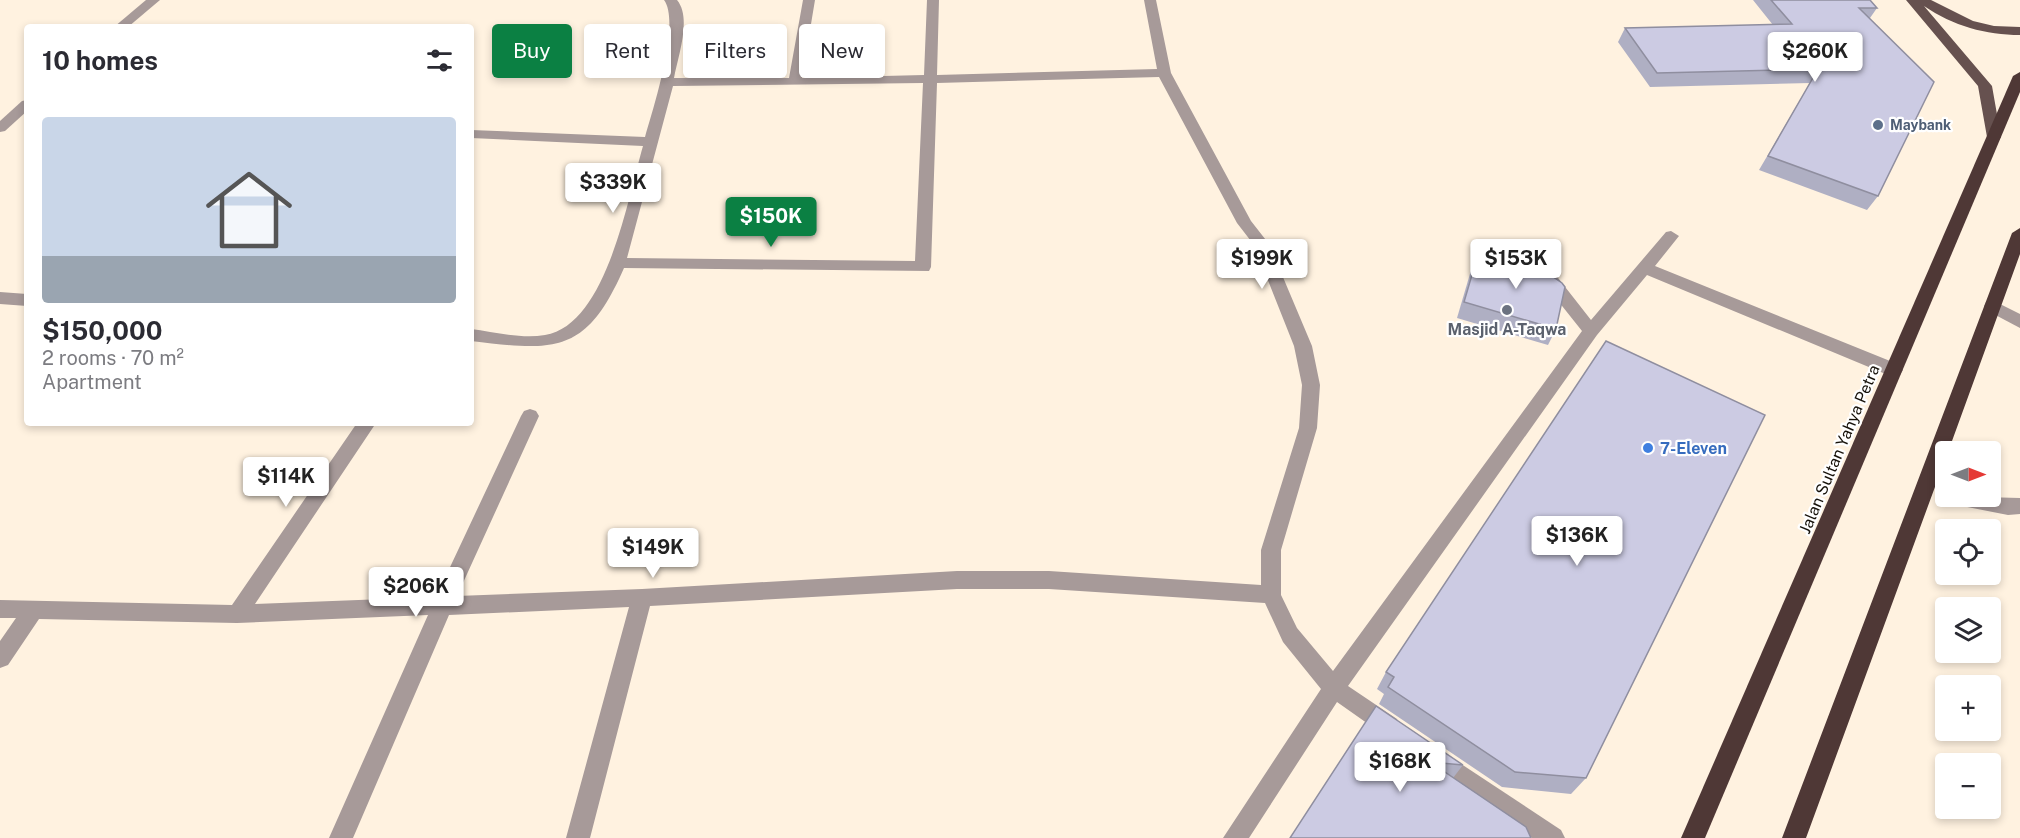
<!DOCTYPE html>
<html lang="en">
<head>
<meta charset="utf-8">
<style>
  body { margin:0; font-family:"Public Sans",sans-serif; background:#f2f2f3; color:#2b2b33; height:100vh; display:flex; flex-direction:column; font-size:22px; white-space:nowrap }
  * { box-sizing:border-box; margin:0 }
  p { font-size:20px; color:#7c7c81 }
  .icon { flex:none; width:33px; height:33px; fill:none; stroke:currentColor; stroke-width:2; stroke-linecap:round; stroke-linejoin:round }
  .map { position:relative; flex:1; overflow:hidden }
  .details { position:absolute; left:24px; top:24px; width:450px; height:402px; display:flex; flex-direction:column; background:#fff; border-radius:6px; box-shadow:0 3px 9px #0003 }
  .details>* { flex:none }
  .top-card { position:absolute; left:492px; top:24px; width:570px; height:54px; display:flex; gap:12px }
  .needle { width:39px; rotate:90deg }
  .tools { position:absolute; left:1935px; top:441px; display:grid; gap:12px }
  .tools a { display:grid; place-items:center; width:66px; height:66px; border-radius:6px; background:#fff; box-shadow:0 3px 9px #0003; font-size:30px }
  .price { position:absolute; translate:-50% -51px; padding:0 14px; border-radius:6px; background:#fff; color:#222; font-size:20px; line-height:39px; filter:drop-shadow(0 2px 3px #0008) }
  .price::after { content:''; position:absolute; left:50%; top:36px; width:18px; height:14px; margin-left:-9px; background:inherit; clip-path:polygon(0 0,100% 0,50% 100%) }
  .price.current { background:#0b8043; color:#fff }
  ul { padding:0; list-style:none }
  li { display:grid; align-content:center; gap:12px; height:318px; padding:0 18px }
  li+li { border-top:2px solid #e1e1e2 }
  li span { display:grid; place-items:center; height:186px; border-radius:6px; color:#555 }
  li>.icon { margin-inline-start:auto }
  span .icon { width:108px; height:108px; fill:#fffc; stroke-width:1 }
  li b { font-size:26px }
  h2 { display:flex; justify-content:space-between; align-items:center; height:72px; padding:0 18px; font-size:26px }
  .tag { padding:0 21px; border-radius:6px; background:#fff; box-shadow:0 3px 9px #0003; font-size:21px; line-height:54px }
  .tag.current { background:#0b8043; color:#fff }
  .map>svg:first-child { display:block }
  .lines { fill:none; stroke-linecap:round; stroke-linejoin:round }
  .minor { fill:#a79a99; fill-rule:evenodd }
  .major { fill:#66514f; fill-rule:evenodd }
  .highway { fill:#4f3836; fill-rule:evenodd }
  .wall { fill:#afafc3 }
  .building { fill:#cccbe3; stroke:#8f8e9f; stroke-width:1.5 }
  .service-dot { fill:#5c6f8a; stroke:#fff; stroke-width:2 }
  .worship-dot { fill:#6b7280; stroke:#fff; stroke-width:2 }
  .shop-dot { fill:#3f7fe0; stroke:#fff; stroke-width:2 }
  .labels { text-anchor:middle; stroke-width:4.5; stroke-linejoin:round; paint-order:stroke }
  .far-service-label { font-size:14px; font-weight:bold; fill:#4e5e75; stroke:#fff; text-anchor:start }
  .worship-label { font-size:16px; font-weight:bold; fill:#5b616d; stroke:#fff }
  .shop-label { font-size:16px; font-weight:bold; fill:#366cbe; stroke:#fff; text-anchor:start }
  .street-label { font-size:16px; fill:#17120a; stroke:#fff }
</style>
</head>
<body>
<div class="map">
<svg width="2020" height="838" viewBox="0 0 2020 838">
  <rect width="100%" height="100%" fill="#fff2e0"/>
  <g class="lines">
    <g class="minor">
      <polygon points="146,0 160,0 128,27 114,27"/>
      <path d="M 664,0 L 677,0 C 692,18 678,56 674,78 L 789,78 L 803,0 L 815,0 L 802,78 L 924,75 L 927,0 L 939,0 L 937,75 L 1157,69 L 1144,0 L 1156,0 L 1171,73 L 1251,221 L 1269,244 L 1312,346 L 1320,385 L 1317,428 L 1281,550 L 1281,595 L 1297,628 L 1333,671 L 1582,331 L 1543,282 L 1541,278 L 1543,274 L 1555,274 L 1591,320 L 1666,232 L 1671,231 L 1679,236 L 1655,266 L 1900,365 L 1903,370 L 1900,375 L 1894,376 L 1888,375 L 1647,275 L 1597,335 L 1348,686 L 1397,719 L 1400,726 L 1397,733 L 1389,736 L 1381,733 L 1337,702 L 1249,838 L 1223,838 L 1321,689 L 1283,642 L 1265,603 L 1049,589 L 957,589 L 650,606 L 590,838 L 566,838 L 629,607 L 449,615 L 353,838 L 329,838 L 428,615 L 237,623 L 39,619 L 8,665 L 0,668 L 0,641 L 16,618 L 0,618 L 0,600 L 232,605 L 357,423 L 376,423 L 255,604 L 436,597 L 521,416 L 524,411 L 530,409 L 536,411 L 539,416 L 457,596 L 642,589 L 957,571 L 1049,571 L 1261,585 L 1261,550 L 1299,428 L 1302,385 L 1294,346 L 1254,245 L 1237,223 L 1159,77 L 937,83 L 931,267 L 929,271 L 624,268 C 586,355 555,351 471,341 L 471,329 C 494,332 521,339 545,335 C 607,325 628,197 643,146 L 471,138 L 471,130 L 645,137 C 653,109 681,23 664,0 ZM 923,83 L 915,261 L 627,258 L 673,86 Z"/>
      <polygon points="27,100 27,111 5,131 0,132 0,121 22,101"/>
      <polygon points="0,292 27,294 27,306 0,304"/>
      <polygon points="1992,300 2020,314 2020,328 1986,310 1984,306 1986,302"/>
      <polygon points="1946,490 1946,496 2020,498 2020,514 2008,515 1952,504 1945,501 1942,496"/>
      <polygon points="1437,748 1561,830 1565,838 1532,838 1429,767 1426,759 1429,751"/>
    </g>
    <path class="major" d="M 1906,0 L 1931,0 L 1973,21 L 1994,26 L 2020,27 L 2020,35 C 1986,35 1953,26 1924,6 L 1992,86 L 2001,137 L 1999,140 L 1989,140 L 1987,137 L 1978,86 Z"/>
    <g class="highway">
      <polygon points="2020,72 2020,92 1705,838 1681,838 2013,76"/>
      <polygon points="2020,228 2020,254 1948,452 1946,452 1946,457 1806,838 1782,838 2012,233"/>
    </g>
  </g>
  <g class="wall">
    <polygon points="1753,0 1870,0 1877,8 1870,18 1878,196 1867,210 1759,170 1810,83 1650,87 1618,42 1625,28 1773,25"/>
    <polygon points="1479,251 1556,329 1548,345 1457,318 1472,267"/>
    <polygon points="1386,672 1586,778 1571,794 1502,787 1379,704 1384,694 1377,689"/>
    <polygon points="1376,706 1463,765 1453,778 1290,838"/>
  </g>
  <g class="building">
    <polygon points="1771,0 1870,0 1877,8 1859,8 1934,82 1878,196 1768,156 1818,69 1657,73 1625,28 1792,24"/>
    <polygon points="1479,251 1540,268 1562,283 1565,287 1556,329 1464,302"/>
    <polygon points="1606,341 1765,415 1586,778 1515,772 1388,687 1394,677 1386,672"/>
    <polygon points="1376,706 1463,765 1430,762 1526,827 1531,838 1290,838"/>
  </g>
  <circle class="service-dot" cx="1878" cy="125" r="6"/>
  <circle class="worship-dot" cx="1507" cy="310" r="6"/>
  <circle class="shop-dot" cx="1648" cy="448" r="6"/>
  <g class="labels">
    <g class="far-service-label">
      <text x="1890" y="130">Maybank</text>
    </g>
    <g class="worship-label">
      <text x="1507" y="335">Masjid A-Taqwa</text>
    </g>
    <g class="shop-label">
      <text x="1660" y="454">7-Eleven</text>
    </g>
    <g class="street-label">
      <text transform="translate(1839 449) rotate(-67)" y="6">Jalan Sultan Yahya Petra</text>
    </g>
  </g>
</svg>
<div class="tools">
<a><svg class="needle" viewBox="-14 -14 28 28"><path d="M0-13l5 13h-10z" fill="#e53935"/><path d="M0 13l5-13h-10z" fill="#7c7c81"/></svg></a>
<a><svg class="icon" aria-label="locate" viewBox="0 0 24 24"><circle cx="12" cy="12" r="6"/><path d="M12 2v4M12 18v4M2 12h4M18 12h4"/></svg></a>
<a><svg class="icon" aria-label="layers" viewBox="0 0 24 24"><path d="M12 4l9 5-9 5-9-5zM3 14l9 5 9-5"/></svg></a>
<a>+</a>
<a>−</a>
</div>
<b class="price" style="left:1815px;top:83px">$260K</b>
<b class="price" style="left:613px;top:214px">$339K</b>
<b class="price current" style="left:771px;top:248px">$150K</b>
<b class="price" style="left:1262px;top:290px">$199K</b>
<b class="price" style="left:1516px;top:290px">$153K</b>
<b class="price" style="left:286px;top:508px">$114K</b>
<b class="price" style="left:1577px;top:567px">$136K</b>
<b class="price" style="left:653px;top:579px">$149K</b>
<b class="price" style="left:416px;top:618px">$206K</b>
<b class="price" style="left:1400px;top:793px">$168K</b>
<div class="top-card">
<a class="tag current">Buy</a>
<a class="tag">Rent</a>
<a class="tag">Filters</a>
<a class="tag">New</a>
</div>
<section class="details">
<h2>10 homes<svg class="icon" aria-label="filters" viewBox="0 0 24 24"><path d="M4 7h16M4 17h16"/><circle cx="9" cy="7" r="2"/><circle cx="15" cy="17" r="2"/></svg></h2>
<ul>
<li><span style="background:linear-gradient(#c9d6e8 75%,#9aa5b1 0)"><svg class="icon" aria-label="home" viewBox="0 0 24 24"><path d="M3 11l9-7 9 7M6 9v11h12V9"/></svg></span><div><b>$150,000</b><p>2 rooms · 70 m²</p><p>Apartment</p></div></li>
</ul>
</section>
</div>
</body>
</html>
